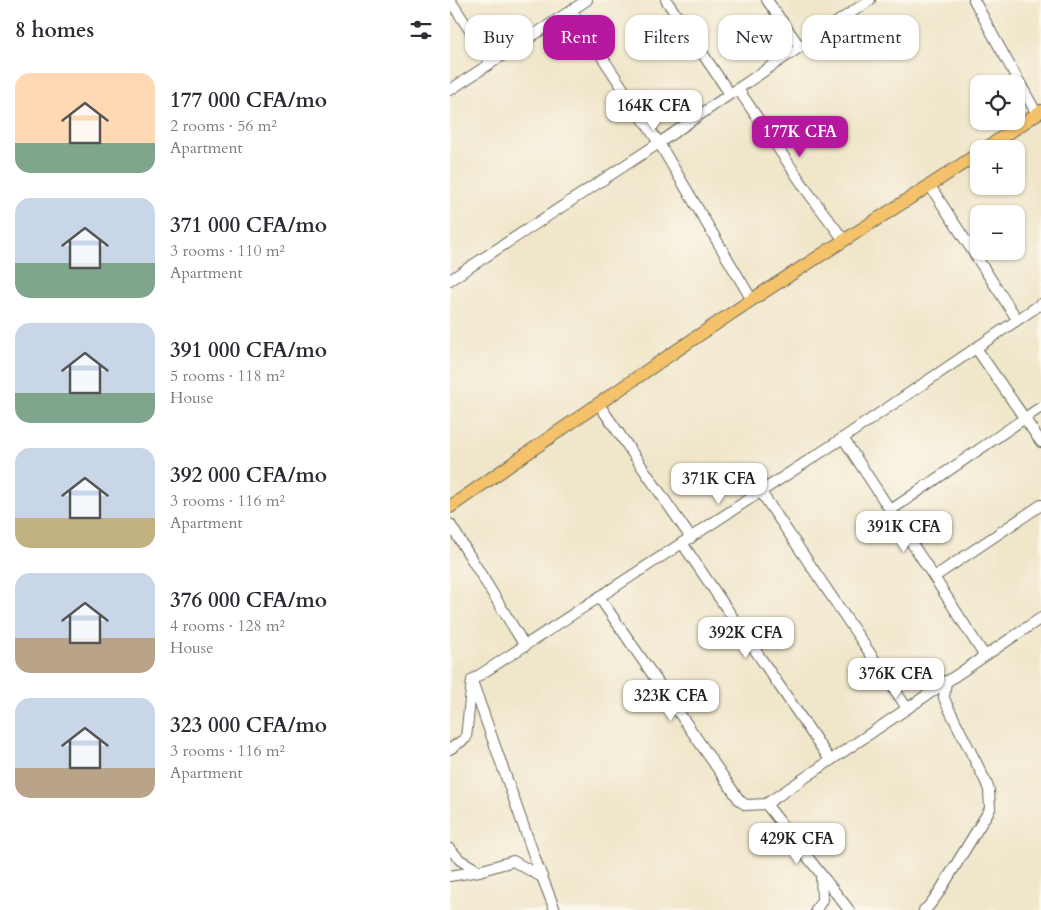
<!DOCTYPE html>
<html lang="en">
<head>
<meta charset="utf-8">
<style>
  body { margin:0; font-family:Cardo,serif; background:#f2f2f3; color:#2b2b33; height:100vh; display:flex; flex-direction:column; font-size:19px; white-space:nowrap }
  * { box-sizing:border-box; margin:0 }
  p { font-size:16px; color:#7c7c81 }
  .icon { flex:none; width:28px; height:28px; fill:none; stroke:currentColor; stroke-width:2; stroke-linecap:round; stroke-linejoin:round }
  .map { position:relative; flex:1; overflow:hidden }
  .panel { display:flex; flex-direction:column; background:#fff; width:450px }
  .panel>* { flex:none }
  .top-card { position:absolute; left:15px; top:15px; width:475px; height:45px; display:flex; gap:10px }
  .tools { position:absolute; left:520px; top:75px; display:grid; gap:10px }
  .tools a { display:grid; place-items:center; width:55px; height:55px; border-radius:10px; background:#fff; box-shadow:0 1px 4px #0004; font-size:25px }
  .price { position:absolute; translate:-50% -42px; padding:0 11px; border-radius:10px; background:#fff; color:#222; font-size:16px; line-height:32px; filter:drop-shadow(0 1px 2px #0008) }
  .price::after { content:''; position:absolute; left:50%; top:30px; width:15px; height:11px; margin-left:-8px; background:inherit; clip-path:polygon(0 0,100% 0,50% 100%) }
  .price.on { background:#b5179e; color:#fff }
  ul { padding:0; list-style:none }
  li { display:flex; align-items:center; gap:15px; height:125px; padding:0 15px }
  li span { display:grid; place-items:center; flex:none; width:140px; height:100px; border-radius:15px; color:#555 }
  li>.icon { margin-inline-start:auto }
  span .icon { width:60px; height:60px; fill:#fffc; stroke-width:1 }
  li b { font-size:21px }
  h2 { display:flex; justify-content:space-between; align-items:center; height:60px; padding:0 15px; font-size:21px }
  .chip { padding:0 18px; border-radius:15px; background:#fff; box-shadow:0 1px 4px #0004; font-size:18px; line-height:45px }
  .chip.on { background:#b5179e; color:#fff }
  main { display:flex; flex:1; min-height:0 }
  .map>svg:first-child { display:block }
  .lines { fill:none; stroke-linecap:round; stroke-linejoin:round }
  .minor-casing { stroke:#666359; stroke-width:12 }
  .major-casing { stroke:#666359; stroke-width:14 }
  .minor { stroke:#fff; stroke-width:10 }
  .major { stroke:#f3c26a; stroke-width:12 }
</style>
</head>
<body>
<main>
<section class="panel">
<h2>8 homes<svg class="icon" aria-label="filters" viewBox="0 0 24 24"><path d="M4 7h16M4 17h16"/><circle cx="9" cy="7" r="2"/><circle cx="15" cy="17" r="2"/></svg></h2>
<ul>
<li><span style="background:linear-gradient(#ffd9b3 70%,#7fa58c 0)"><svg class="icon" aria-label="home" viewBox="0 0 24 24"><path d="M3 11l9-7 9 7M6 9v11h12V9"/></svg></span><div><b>177 000 CFA/mo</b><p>2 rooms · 56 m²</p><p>Apartment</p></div></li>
<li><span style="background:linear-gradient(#c9d6e8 65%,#7fa58c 0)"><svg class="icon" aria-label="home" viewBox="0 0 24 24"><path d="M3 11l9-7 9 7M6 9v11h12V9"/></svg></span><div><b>371 000 CFA/mo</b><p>3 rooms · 110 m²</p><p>Apartment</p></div></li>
<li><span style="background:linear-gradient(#c9d6e8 70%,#7fa58c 0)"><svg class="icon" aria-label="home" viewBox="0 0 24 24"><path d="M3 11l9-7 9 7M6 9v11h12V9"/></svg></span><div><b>391 000 CFA/mo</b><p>5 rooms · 118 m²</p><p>House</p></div></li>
<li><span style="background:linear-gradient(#c9d6e8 70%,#c2b280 0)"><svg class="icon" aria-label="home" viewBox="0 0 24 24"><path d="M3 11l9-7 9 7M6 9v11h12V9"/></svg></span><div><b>392 000 CFA/mo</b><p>3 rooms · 116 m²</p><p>Apartment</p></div></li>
<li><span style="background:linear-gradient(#c9d6e8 65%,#b9a48a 0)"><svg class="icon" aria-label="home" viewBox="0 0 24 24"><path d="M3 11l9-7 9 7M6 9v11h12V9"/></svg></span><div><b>376 000 CFA/mo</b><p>4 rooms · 128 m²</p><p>House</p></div></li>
<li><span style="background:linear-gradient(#c9d6e8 70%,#b9a48a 0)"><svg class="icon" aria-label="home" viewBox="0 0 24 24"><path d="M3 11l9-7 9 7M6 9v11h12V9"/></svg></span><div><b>323 000 CFA/mo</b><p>3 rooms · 116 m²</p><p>Apartment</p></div></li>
</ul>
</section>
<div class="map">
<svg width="591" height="910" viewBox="0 0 591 910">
  <rect width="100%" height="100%" fill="#fbf7ec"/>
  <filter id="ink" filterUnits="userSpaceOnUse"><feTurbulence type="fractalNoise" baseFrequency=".02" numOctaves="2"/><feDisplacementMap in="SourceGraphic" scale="10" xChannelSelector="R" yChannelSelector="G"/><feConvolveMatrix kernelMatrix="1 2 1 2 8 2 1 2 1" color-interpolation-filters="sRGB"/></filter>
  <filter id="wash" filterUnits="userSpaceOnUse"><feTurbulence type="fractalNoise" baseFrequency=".0096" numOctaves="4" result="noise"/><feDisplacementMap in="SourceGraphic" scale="20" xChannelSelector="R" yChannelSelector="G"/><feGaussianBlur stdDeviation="1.12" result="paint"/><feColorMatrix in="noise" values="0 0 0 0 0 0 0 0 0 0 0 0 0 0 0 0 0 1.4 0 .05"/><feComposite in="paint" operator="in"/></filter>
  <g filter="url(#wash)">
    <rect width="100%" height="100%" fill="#f0e6ca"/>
  </g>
  <g filter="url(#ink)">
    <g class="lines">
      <g class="minor-casing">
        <g id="minor">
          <polyline points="0,0 41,63"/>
          <polyline points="216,0 280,94"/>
          <polyline points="317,0 350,47"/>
          <polyline points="524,0 545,39 587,114"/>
          <polyline points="121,10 209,143 302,300"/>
          <polyline points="288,89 357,191 394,240"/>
          <polyline points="0,90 137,0"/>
          <polyline points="480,186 567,319"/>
          <polyline points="0,280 209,143 280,94 420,0"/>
          <polyline points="526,348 591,442"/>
          <polyline points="148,403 241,538"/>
          <polyline points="393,438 484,577 534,655"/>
          <polyline points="311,492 457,708"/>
          <polyline points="441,510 591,407"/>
          <polyline points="0,524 75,646"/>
          <polyline points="232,543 380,760"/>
          <polyline points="484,577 591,505"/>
          <polyline points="149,597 290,801 296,805 316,804 591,618"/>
          <polyline points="23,684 87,864 105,910"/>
          <polyline points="0,749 16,738 22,680 393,438 591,304"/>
          <polyline points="316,804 399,910"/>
          <polyline points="0,849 10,860 29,871"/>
          <polyline points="0,876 29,871 63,861 92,877"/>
          <polyline points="366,910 372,900 371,875"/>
          <polyline points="474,910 478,907 488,894 540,809 539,790 536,782 497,705 494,698 496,681"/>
        </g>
      </g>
      <g class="major-casing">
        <g id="major">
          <polyline points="535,149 591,111"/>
          <path d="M 0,507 C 100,437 201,367 303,299 C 378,250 454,203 529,153"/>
        </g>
      </g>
      <use href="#minor" class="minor"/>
      <use href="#major" class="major"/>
    </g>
  </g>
</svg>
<div class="tools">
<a><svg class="icon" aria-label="locate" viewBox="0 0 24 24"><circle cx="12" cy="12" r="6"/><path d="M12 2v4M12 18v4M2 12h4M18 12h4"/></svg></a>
<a>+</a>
<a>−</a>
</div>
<b class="price" style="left:204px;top:132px">164K CFA</b>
<b class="price on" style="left:350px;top:158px">177K CFA</b>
<b class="price" style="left:269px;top:505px">371K CFA</b>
<b class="price" style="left:454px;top:553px">391K CFA</b>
<b class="price" style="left:296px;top:659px">392K CFA</b>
<b class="price" style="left:446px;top:700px">376K CFA</b>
<b class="price" style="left:221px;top:722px">323K CFA</b>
<b class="price" style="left:347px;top:865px">429K CFA</b>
<div class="top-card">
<a class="chip">Buy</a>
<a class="chip on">Rent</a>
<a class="chip">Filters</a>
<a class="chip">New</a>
<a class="chip">Apartment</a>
</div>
</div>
</main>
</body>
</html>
